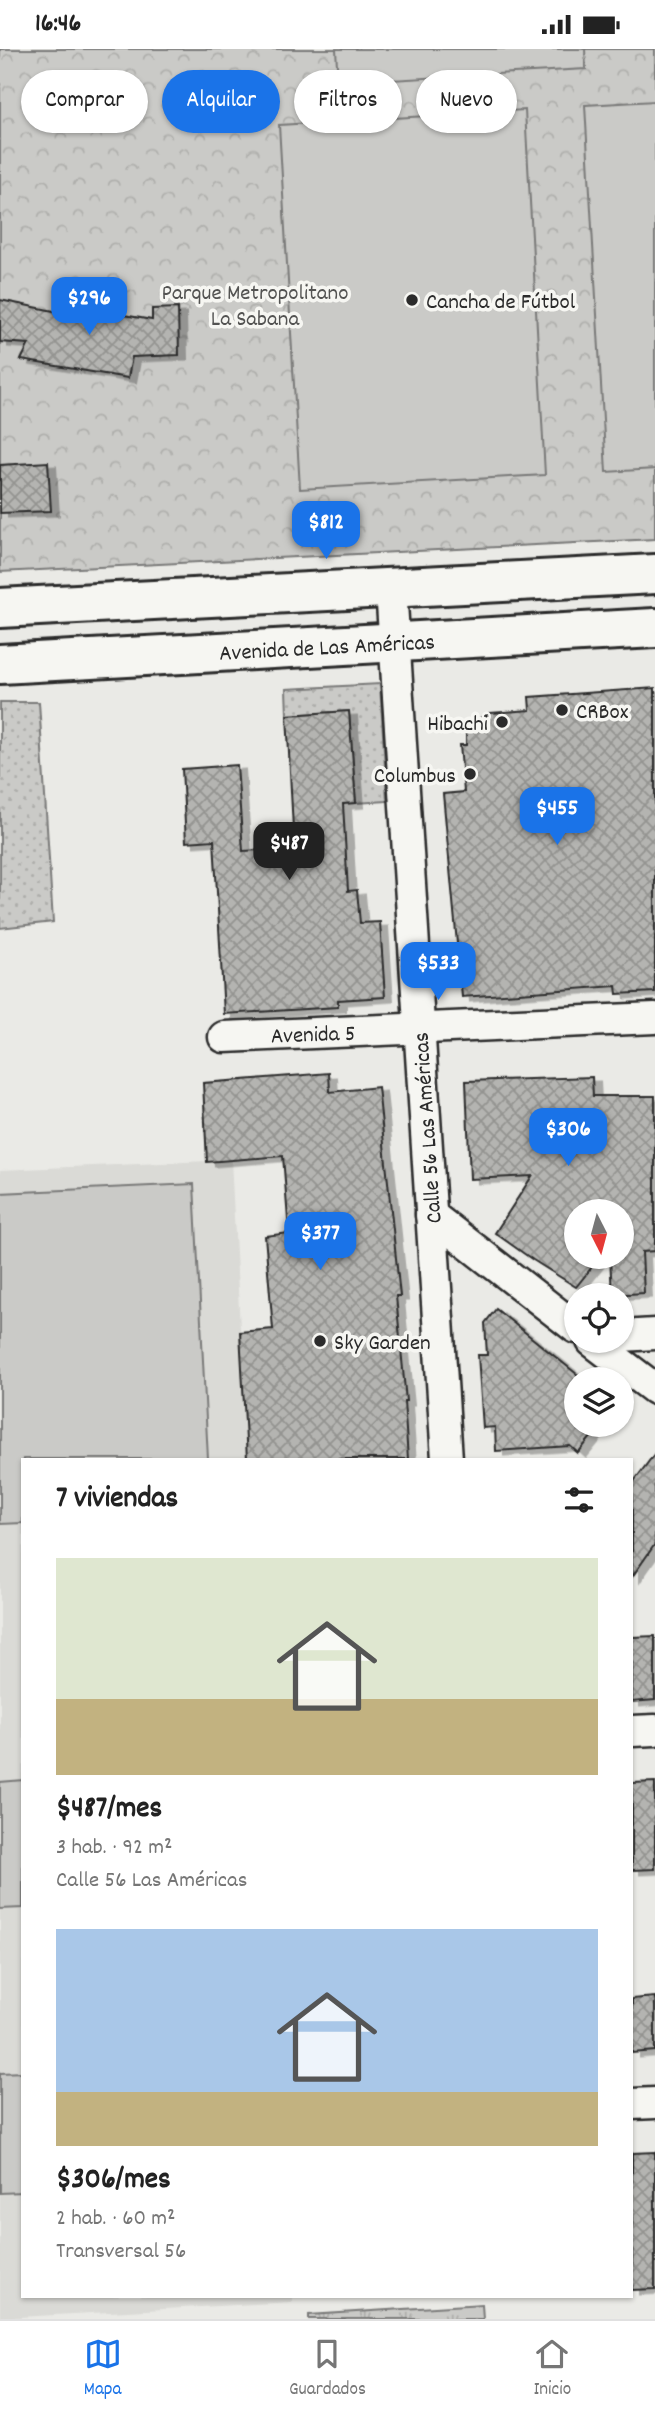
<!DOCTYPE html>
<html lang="es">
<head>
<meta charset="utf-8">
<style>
  body { margin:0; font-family:Dekko,sans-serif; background:#f6f6f6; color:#222; height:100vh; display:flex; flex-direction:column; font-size:26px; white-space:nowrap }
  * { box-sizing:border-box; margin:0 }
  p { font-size:23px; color:#767676 }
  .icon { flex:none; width:38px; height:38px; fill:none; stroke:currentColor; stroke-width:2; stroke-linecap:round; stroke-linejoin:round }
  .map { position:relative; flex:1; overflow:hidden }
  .details { position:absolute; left:21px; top:1409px; width:612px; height:840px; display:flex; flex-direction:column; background:#fff; border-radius:0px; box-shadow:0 2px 5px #0004 }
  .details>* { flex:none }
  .top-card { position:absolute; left:21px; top:21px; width:614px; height:63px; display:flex; gap:14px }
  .needle { width:46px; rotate:174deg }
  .fabs { position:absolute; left:564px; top:1150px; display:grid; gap:14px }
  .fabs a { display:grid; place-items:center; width:70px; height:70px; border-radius:50%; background:#fff; box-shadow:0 2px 5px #0004; font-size:35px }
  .price { position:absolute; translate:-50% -60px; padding:0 16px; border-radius:14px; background:#1a73e8; color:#fff; font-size:23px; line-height:46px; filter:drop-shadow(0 2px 4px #0008) }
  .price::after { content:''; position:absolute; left:50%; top:42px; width:21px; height:16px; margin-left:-10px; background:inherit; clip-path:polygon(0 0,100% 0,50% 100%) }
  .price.selected { background:#222; color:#fff }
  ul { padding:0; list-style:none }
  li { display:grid; align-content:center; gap:14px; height:371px; padding:0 35px }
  li span { display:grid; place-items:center; height:217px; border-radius:0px; color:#555 }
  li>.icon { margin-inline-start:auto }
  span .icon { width:126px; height:126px; fill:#fffc; stroke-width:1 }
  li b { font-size:30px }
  h2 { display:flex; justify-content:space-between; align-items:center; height:84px; padding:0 35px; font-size:30px }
  .pill { padding:0 24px; border-radius:32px; background:#fff; box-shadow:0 2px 5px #0004; font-size:24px; line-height:63px }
  .pill.selected { background:#1a73e8; color:#fff }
  .status { display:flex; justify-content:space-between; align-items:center; height:49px; padding:0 35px; background:#fff; direction:ltr }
  .status svg { height:19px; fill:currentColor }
  .menu { display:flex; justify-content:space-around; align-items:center; height:98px; border-top:2px solid #e0e0e0; background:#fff; font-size:19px; color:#767676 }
  .menu a { display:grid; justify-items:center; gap:4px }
  .menu .selected { color:#1a73e8 }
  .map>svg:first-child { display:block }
  .built { fill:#dadad6 }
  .grass { fill:url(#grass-tufts); stroke:#7a7a79; stroke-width:2 }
  .forest { fill:url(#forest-crowns); stroke:#7a7a79; stroke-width:2 }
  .garden { fill:url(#garden-dots); stroke:#7a7a79; stroke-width:2 }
  .pitch { fill:#cacac7; stroke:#7a7a79; stroke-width:2 }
  .building { fill:url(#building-cross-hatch); stroke:#2b2b2b; stroke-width:2; filter:url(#shadow) }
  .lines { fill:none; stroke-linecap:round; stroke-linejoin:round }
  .minor-casing { stroke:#2b2b2b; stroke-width:35 }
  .major-casing { stroke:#2b2b2b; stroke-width:44 }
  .minor { stroke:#f6f6f2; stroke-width:30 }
  .major { stroke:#f6f6f2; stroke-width:38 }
  .poi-dot { fill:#2b2b2b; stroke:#f6f6f2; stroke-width:2.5 }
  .labels { text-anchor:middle; stroke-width:7; stroke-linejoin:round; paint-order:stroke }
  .park-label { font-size:23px; fill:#535352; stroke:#f6f6f2 }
  .poi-label { font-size:23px; fill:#2b2b2b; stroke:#f6f6f2; text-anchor:start }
  .street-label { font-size:23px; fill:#2b2b2b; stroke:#f6f6f2 }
</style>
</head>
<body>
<div class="status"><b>16:46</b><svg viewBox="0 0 49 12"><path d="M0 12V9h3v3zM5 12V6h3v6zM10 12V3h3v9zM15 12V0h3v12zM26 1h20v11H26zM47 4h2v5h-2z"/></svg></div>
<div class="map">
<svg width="655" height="2270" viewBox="0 0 655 2270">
  <defs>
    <pattern id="grass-tufts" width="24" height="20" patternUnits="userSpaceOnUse" patternTransform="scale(1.75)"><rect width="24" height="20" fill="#cacac7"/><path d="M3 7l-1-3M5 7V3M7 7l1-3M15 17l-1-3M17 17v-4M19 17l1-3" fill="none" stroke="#aeaeab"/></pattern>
    <pattern id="forest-crowns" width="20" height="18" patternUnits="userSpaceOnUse" patternTransform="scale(1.75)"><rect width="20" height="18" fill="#cacac7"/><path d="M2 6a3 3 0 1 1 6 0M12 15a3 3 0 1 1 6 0" fill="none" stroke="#aeaeab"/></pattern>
    <pattern id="garden-dots" width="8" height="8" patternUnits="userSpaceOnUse" patternTransform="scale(1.75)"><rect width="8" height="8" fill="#cacac7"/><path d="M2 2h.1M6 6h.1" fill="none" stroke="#aeaeab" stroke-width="1.8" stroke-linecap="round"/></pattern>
    <pattern id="building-cross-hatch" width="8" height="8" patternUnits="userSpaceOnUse" patternTransform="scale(1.75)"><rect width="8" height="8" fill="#b4b4b1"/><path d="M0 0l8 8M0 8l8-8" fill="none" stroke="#939390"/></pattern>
    <filter id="shadow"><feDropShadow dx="8" dy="4.5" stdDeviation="0" flood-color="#0004"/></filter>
  </defs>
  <rect width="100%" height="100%" fill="#eaeae6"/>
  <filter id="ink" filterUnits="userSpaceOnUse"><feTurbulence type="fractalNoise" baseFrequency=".0143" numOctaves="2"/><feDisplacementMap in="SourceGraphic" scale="14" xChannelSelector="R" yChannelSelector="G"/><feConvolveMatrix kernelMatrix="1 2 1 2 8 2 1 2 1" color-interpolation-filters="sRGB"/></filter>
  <g filter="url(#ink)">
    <polygon class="built" points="231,1111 247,1410 23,1410 23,2247 293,2247 293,2253 0,2269 0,1121"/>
    <polygon class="grass" points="482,2255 483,2270 309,2270 309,2266"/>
    <polygon class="forest" points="0,0 655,0 655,490 0,523"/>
    <g class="garden">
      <polygon points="380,635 387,752 356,754 349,662 287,666 286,640"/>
      <polygon points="0,653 39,653 53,873 0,879"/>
    </g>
    <g class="pitch">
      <polygon points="336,0 585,0 586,20 338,34"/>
      <polygon points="655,52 655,420 606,423 585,56"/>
      <polygon points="525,61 545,426 300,440 279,76"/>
      <polygon points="194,1135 208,1410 23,1410 23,1474 0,1475 0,1144"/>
      <polygon points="23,1731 23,1859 0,1860 0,1733"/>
      <polygon points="23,2023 23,2143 0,2144 0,2024"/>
    </g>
    <g class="building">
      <polygon points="0,251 93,270 95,261 152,271 152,260 178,259 179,306 132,308 128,329 21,311 29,295 0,293"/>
      <polygon points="48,413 51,462 0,464 0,416"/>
      <polygon points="655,639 655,943 617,945 616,937 462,948 443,745 464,743 460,696 466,696 466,684 480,669 490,664 530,661 529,648"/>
      <polygon points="349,662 356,754 343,755 348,842 357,841 360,874 380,873 385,948 338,951 338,958 224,965 214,791 186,793 182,720 237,716 243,802 294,799 287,666"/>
      <polygon points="329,1024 330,1043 378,1038 400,1247 396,1247 406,1352 404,1352 408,1410 247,1410 240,1283 273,1280 265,1187 289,1184 283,1107 207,1113 203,1034"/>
      <polygon points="592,1028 593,1047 655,1047 655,1202 642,1203 644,1244 612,1246 610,1208 621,1208 621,1162 576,1162 576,1208 600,1208 576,1238 533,1211 495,1184 532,1127 470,1130 466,1032"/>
      <polygon points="496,1260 583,1330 576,1330 576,1376 601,1376 578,1404 570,1397 496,1402 495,1378 483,1379 478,1306 487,1306 485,1274"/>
      <polygon points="655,1404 655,1495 632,1528 632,1435"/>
      <polygon points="655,1587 655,1651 632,1653 632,1588"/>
      <polygon points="655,1733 655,1820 632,1821 632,1734"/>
      <polygon points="655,1948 655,2002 632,2004 632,1950"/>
      <polygon points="655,2103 655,2240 632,2241 632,2104"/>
    </g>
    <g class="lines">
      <g class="minor-casing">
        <g id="minor">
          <polyline points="391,539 447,1410"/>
          <polyline points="224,988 655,969"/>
          <polyline points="431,1166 576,1279"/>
          <polyline points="621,1287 655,1285"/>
          <polyline points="592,1292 655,1340"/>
          <polyline points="632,1682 655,1681"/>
          <polyline points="632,2055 655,2054"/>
        </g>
      </g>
      <g class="major-casing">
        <g id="major">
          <polyline points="0,559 655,525"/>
          <polyline points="0,615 655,579"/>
        </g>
      </g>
      <use href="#minor" class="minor"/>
      <use href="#major" class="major"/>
    </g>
  </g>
  <g class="poi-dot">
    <circle cx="412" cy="251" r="7"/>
    <circle cx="562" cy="661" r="7"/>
    <circle cx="502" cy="673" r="7"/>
    <circle cx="470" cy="725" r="7"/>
    <circle cx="320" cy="1292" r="7"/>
  </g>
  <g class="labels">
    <g class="park-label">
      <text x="255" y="250">Parque Metropolitano<tspan x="255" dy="26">La Sabana</tspan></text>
    </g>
    <g class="poi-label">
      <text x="426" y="259">Cancha de Fútbol</text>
      <text x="576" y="669">CRBox</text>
      <text x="488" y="681" text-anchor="end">Hibachi</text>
      <text x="456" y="733" text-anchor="end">Columbus</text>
      <text x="334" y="1300">Sky Garden</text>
    </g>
    <g class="street-label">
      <text transform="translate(327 597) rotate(-3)" y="8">Avenida de Las Américas</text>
      <text transform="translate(313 984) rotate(-2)" y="8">Avenida 5</text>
      <text transform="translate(426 1079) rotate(-94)" y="8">Calle 56 Las Américas</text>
    </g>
  </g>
</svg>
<div class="fabs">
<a><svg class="needle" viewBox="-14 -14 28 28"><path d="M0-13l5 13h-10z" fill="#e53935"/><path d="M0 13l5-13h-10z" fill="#767676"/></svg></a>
<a><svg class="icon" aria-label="locate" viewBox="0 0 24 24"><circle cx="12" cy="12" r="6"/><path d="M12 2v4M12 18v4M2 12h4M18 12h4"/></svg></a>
<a><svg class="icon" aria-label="layers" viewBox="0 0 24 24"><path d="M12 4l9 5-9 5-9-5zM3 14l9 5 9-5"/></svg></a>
</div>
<b class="price" style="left:89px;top:288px">$296</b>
<b class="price" style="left:326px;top:512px">$812</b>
<b class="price" style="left:557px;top:798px">$455</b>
<b class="price selected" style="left:289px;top:833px">$487</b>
<b class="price" style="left:438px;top:953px">$533</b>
<b class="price" style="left:568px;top:1119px">$306</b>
<b class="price" style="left:320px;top:1223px">$377</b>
<div class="top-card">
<a class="pill">Comprar</a>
<a class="pill selected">Alquilar</a>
<a class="pill">Filtros</a>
<a class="pill">Nuevo</a>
</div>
<section class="details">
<h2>7 viviendas<svg class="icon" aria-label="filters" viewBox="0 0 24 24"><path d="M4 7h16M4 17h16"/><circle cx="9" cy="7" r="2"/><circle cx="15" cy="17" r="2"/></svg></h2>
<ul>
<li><span style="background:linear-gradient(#dfe7d0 65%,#c2b280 0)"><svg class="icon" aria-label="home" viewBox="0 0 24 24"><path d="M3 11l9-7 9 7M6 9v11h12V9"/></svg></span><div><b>$487/mes</b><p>3 hab. · 92 m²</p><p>Calle 56 Las Américas</p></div></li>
<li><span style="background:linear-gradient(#a9c7e8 75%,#c2b280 0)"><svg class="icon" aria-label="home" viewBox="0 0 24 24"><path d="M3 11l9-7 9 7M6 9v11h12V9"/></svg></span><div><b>$306/mes</b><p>2 hab. · 60 m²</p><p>Transversal 56</p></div></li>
</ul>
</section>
</div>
<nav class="menu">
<a class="selected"><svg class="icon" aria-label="map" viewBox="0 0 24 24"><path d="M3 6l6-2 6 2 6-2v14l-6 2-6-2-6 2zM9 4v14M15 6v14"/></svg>Mapa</a>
<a><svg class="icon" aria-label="saved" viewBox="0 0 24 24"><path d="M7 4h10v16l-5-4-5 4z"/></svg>Guardados</a>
<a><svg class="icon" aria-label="home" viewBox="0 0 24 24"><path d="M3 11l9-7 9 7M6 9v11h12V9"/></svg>Inicio</a>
</nav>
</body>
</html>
